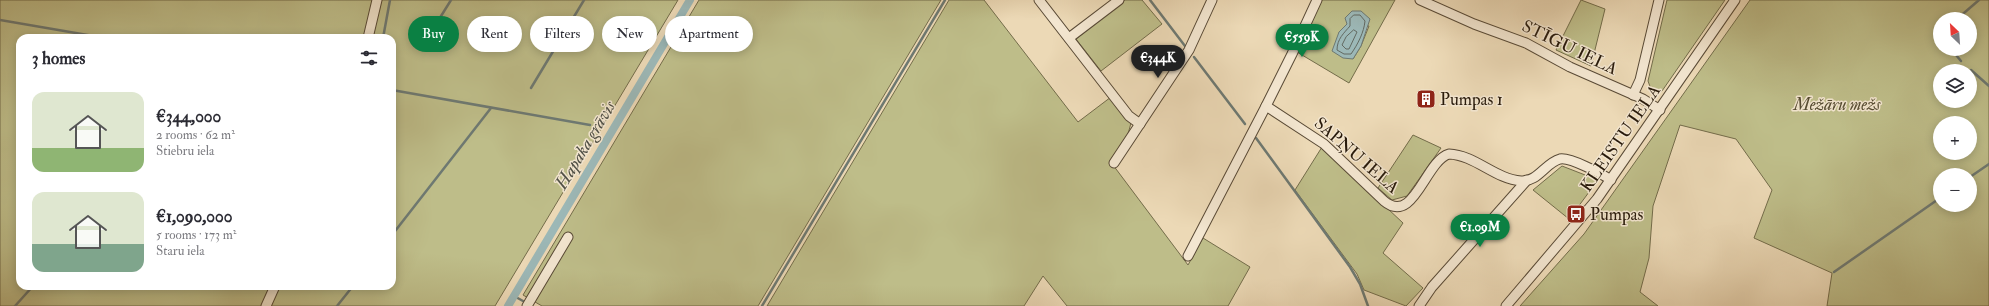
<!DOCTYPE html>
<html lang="en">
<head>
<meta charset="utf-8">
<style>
  body { margin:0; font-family:"IM FELL Double Pica",serif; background:#f7f7f7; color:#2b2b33; height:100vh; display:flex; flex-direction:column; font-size:15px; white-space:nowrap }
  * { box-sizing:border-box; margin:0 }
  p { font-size:13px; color:#7c7c81 }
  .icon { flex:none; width:22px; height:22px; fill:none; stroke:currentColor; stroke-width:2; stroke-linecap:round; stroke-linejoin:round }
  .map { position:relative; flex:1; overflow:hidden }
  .details { position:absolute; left:16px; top:34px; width:380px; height:256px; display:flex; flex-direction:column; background:#fff; border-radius:12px; box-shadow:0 2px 10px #0003 }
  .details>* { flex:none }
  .hud { position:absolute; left:408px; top:16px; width:380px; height:36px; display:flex; gap:8px }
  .needle { width:26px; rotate:335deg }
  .tools { position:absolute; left:1933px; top:12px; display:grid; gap:8px }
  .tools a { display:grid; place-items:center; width:44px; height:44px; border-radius:50%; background:#fff; box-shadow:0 2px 10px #0003; font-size:20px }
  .price { position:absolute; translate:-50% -34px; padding:0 9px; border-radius:14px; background:#0b8043; color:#fff; font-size:13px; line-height:26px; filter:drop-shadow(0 1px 2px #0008) }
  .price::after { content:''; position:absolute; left:50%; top:24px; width:12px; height:9px; margin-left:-6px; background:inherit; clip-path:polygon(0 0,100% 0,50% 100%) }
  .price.selected { background:#222; color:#fff }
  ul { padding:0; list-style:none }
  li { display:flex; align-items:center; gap:12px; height:100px; padding:0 16px }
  li span { display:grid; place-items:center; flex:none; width:112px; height:80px; border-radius:12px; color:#555 }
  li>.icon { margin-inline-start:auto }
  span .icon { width:48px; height:48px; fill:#fffc; stroke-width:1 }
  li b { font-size:17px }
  h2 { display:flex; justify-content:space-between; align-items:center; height:48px; padding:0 16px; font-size:17px }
  .chip { padding:0 14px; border-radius:18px; background:#fff; box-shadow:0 2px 10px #0003; font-size:14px; line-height:36px }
  .chip.selected { background:#0b8043; color:#fff }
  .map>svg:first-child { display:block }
  .green { fill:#bebd89; stroke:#736c4a; fill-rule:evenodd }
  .water { fill:#9cb8b7; stroke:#6e7972 }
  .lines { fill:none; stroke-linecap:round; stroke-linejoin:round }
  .shore { stroke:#626961; stroke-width:1 }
  .stream { stroke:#6e7972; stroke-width:2.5 }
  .canal { stroke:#9cb8b7; stroke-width:8 }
  .minor-casing { stroke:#594a36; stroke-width:11 }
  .minor { stroke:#f3e6d0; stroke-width:9 }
  .labels { text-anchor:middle; stroke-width:3; stroke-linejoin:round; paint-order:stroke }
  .street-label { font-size:17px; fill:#281a0b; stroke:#f3e6d0 }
  .poi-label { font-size:17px; fill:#281a0b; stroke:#f3e6d0; text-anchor:start }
  .park-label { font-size:17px; font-style:italic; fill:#554b31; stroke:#f3e6d0 }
  .water-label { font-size:18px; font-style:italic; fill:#515147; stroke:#f3e6d0 }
</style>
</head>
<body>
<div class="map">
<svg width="1989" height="306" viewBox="0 0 1989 306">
  <rect width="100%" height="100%" fill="#ecd9b6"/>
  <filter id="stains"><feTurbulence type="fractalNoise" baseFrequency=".005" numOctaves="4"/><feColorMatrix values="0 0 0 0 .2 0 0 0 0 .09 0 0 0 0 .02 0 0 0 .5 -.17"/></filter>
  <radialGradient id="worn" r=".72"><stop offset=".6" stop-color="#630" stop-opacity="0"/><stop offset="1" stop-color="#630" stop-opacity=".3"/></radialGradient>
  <g class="green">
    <path d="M 0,0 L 678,0 L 495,306 L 0,306 ZM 20,38 L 392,38 L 392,286 L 20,286 Z"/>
    <polygon points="699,0 941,0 758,306 542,306 523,295"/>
    <polygon points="949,0 984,0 1078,122 1111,97 1131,123 1128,134 1110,161 1188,265 1203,238 1250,267 1228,306 1067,306 1043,276 1024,306 767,306"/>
    <polygon points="1125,0 1142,0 1162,24 1101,71 1076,39"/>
    <path d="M 1322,0 L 1395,0 L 1349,83 L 1297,52 ZM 1347,24 L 1369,26 L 1361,46 L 1353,59 L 1339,32 Z"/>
    <polygon points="1581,0 1605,9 1591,66 1556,50"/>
    <polygon points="1667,0 1725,0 1662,91 1652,92 1648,81"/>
    <path d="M 1750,0 L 1989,0 L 1989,306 L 1827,306 L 1832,273 L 1754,238 L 1772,190 L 1736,139 L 1680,125 L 1653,206 L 1649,258 L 1640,292 L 1658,306 L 1520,306 L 1584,234 ZM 1940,19 L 1970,19 L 1970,49 L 1940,49 ZM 1940,71 L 1970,71 L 1970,101 L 1940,101 ZM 1940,123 L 1970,123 L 1970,153 L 1940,153 ZM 1940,175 L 1970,175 L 1970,205 L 1940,205 Z"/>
    <polygon points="1413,135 1441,148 1407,196 1392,200 1378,188"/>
    <polygon points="1322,147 1403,223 1383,253 1423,288 1406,306 1364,290 1357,274 1295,190"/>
    <polygon points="1562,166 1598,180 1569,219 1533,190"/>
  </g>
  <polygon class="water" points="1352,11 1361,11 1370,19 1361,46 1353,59 1343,58 1332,51 1339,32 1347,24 1345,18"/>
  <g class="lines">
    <g class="shore">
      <path d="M 1354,15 L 1360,15 L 1365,21 C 1364,32 1358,44 1351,54 L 1344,54 L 1337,50 C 1337,39 1344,33 1350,26 L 1350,19 Z"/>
      <polygon points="1354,30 1357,32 1349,49 1346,49 1342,45 1346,37"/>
    </g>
    <g class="stream">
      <polyline points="1150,0 1185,46"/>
      <polyline points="1957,19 1979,0"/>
      <polyline points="0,20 105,38"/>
      <polyline points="428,37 451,0"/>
      <polyline points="383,38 390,0"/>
      <polyline points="1951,49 1961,61"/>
      <polyline points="1194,57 1245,124"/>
      <polyline points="1971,70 1989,86"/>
      <polyline points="531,88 584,0"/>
      <polyline points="392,90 590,125"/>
      <polyline points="1256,138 1350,267 1360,284 1368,306"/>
      <polyline points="1970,177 1989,164"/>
      <polyline points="392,235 491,108"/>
      <polyline points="1834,272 1940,198"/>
      <polyline points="514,296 523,301"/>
      <polyline points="15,306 33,286"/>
      <polyline points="337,306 353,286"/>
      <polyline points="762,306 945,0"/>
    </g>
    <polyline class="canal" points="508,306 690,0"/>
    <g class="minor-casing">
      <g id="minor">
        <polyline points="1039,0 1129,116 1140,124"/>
        <polyline points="1420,0 1474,24 1526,43 1570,67 1643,99 1660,110"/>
        <polyline points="368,38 377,0"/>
        <polyline points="1069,38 1119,0"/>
        <polyline points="1633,95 1640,80 1659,0"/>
        <polyline points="1266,106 1292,54 1317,0"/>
        <polyline points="1114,163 1189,50 1212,0"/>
        <path d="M 1188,256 L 1266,106 L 1324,144 L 1384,201 C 1414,226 1425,161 1449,154 C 1475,155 1495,179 1521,181 C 1538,182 1545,163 1560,159 C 1570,157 1602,174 1611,180"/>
        <polyline points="266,306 275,286"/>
        <polyline points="527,306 568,237"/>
        <polyline points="1419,306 1432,287 1527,180"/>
        <polyline points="1506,306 1597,199 1735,0"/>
      </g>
    </g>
    <use href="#minor" class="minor"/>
  </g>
  <defs>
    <g id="building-square" transform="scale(1)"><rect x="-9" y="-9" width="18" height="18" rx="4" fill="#8f2418" stroke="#f3e6d0"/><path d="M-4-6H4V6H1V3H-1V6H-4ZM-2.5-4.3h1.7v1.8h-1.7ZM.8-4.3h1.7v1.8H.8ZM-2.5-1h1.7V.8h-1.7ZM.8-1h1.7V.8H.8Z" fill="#fff"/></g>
    <g id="bus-square" transform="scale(1)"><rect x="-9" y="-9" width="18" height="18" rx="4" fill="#8f2418" stroke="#f3e6d0"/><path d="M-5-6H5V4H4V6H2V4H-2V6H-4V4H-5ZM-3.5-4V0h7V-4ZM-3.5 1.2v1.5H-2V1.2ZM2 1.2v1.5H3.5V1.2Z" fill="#fff"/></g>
  </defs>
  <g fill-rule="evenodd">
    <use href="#building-square" x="1426" y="99"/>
    <use href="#bus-square" x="1576" y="214"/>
  </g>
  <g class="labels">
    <g class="street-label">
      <text transform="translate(1570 47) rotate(26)" y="6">STĪGU IELA</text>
      <text transform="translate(1620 138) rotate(-55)" y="6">KLEISTU IELA</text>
      <text transform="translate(1357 155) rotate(41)" y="6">SAPŅU IELA</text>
    </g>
    <g class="poi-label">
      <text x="1440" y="105">Pumpas 1</text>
      <text x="1590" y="220">Pumpas</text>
    </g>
    <g class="park-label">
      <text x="1837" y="110">Mežāru mežs</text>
    </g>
    <g class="water-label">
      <text transform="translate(585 145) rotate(-59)" y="6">Hapaka grāvis</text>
    </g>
  </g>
  <rect width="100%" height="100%" filter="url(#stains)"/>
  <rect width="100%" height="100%" fill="url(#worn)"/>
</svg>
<div class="tools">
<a><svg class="needle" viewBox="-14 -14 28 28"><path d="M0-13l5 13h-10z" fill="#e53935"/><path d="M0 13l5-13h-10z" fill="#7c7c81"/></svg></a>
<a><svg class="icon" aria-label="layers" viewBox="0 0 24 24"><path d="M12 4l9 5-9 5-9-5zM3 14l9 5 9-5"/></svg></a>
<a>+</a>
<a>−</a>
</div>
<b class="price" style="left:1302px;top:58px">€559K</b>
<b class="price selected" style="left:1158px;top:79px">€344K</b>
<b class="price" style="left:1480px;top:248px">€1.09M</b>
<div class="hud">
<a class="chip selected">Buy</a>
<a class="chip">Rent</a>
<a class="chip">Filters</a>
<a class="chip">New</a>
<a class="chip">Apartment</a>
</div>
<section class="details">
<h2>3 homes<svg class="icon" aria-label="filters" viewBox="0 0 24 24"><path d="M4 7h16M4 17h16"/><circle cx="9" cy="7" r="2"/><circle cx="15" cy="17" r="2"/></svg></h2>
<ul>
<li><span style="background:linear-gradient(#dfe7d0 70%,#8fb573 0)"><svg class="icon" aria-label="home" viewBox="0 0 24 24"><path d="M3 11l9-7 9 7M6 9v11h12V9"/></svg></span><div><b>€344,000</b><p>2 rooms · 62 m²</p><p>Stiebru iela</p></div></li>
<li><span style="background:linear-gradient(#dfe7d0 65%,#7fa58c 0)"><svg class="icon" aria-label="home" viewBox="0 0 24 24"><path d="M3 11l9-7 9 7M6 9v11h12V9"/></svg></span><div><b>€1,090,000</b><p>5 rooms · 173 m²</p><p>Staru iela</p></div></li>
</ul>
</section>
</div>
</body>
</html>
